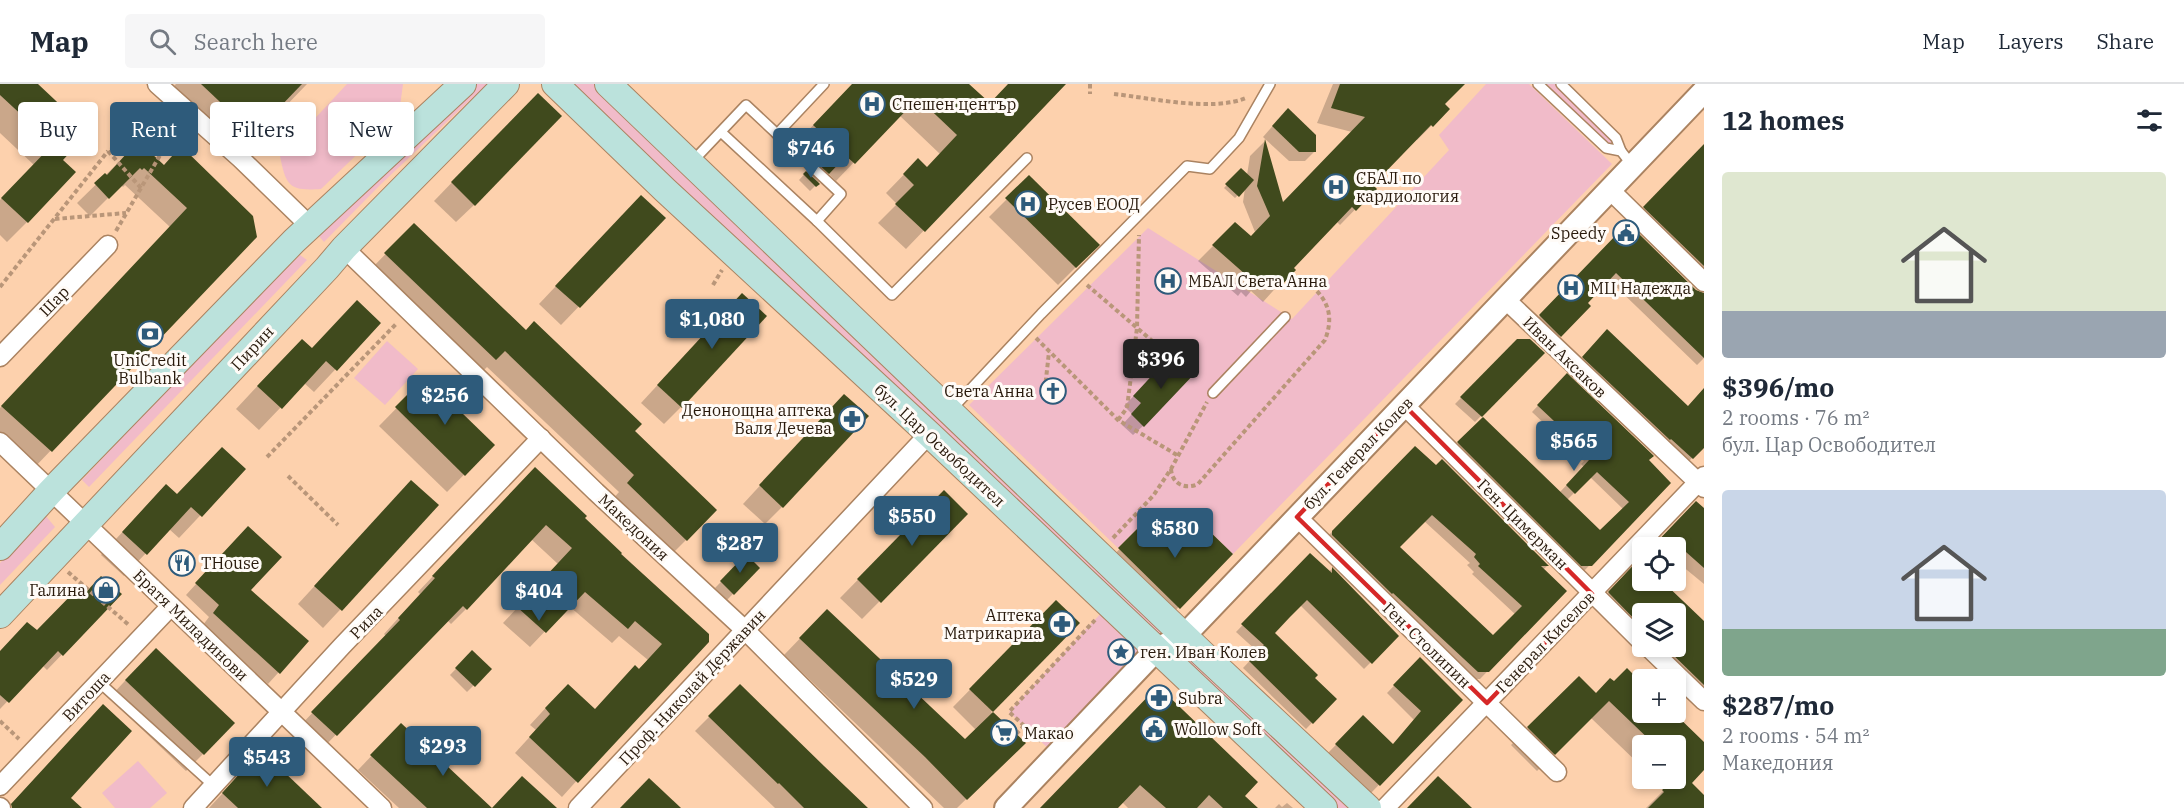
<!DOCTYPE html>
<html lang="en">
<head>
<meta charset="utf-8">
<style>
  body { margin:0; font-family:"IBM Plex Serif",serif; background:#f6f6f7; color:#1f2937; height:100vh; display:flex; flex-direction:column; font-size:22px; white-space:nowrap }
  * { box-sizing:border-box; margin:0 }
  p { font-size:20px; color:#747a83 }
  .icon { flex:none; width:33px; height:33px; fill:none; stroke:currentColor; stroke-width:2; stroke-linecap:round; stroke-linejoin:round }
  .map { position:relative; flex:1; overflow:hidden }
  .sheet { display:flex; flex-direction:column; background:#fff; width:480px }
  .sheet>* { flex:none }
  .guide { position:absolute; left:18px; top:18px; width:570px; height:54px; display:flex; gap:12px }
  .fabs { position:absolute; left:1632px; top:453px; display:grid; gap:12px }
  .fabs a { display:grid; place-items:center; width:54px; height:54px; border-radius:6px; background:#fff; box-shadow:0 3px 9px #0003; font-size:30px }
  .price { position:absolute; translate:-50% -51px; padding:0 14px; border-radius:6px; background:#2e5b7b; color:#fff; font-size:20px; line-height:39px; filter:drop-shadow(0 2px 3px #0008) }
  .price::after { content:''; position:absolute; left:50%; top:36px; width:18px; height:14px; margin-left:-9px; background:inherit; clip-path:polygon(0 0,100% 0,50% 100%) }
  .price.on { background:#222; color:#fff }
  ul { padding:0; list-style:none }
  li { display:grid; align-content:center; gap:12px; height:318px; padding:0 18px }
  li span { display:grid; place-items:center; height:186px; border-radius:6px; color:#555 }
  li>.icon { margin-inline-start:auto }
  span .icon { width:108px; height:108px; fill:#fffc; stroke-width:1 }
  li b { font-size:26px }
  h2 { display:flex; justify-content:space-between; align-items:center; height:72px; padding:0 18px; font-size:26px }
  .tag { padding:0 21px; border-radius:6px; background:#fff; box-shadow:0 3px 9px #0003; font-size:21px; line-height:54px }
  .tag.on { background:#2e5b7b; color:#fff }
  header { display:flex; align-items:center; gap:36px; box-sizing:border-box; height:84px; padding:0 30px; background:#fff; border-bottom:2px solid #e0e1e3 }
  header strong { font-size:28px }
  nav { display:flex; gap:33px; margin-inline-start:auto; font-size:21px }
  .search { width:420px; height:54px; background:#f6f6f7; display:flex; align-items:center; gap:15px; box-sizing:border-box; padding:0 21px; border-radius:6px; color:#747a83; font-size:22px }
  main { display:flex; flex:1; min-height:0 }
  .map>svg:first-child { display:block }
  .green { fill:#f1bbc9 }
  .shadow { fill:#0003; fill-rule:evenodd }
  .building { fill:#404a1d; fill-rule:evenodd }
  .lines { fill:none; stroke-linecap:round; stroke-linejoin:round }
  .service-casing { stroke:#ab8361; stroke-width:12 }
  .minor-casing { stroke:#ab8361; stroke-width:21 }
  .tertiary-casing { stroke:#ab8361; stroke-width:26 }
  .secondary-casing { stroke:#ab8361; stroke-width:28 }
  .path { stroke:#b99679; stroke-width:4; stroke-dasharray:4.5 3; stroke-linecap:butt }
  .service { stroke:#fff; stroke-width:9 }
  .minor { stroke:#fff; stroke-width:18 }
  .tertiary { stroke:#fff; stroke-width:22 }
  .secondary { stroke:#bbe2dc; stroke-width:26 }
  .marked { fill:none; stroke:#d62828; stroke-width:4.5; stroke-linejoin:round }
  .labels { text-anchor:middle; stroke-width:6; stroke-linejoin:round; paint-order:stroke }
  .poi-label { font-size:16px; fill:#28190b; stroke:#fffbf7; text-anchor:start }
  .street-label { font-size:16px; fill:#28190b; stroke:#fffbf7 }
</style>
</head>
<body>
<header>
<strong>Map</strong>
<div class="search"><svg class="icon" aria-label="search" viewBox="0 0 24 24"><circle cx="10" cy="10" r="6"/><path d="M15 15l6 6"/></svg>Search here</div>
<nav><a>Map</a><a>Layers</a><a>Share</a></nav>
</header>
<main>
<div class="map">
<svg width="1704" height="724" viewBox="0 0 1704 724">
  <rect width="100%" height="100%" fill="#fdd1ad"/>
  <g class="green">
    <path d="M 347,0 L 403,0 L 399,30 L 321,105 C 290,107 286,103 280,72 Z"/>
    <polygon points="472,0 487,0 380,101 324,158 318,151"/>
    <polygon points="556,0 608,0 1368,724 1324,724"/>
    <polygon points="1486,0 1529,0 1612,80 1233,470 1203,441 1183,460 1152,430 1118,464 969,321 1148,144 1292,235 1449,66 1439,51"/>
    <polygon points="1538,0 1561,0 1616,54 1606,64"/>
    <polygon points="300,171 307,176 89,403 82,396 230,239"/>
    <polygon points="387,257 418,285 385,321 354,294"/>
    <polygon points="45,431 55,443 0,501 0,479"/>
    <polygon points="1103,527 1145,567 1050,666 1009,628"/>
    <polygon points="138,677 167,709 150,724 115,724 102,709"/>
  </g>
  <g class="shadow">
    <polygon points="0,0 36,0 61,76 27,138 7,158 0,151 0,116 34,81 0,49"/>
    <polygon points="176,0 307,0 281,27 277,23 238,65 173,3"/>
    <polygon points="853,0 967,0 990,21 1010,0 1051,0 1058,7 906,165 878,139 897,120 886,109 918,76 926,85 940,70 899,31 836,97 828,89 810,107 799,96 816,78 796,59"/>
    <polygon points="1333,0 1464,0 1443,20 1448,25 1417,56 1416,55 1371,101 1375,105 1340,141 1336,137 1263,218 1251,207 1246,213 1241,208 1238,212 1198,177 1235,140 1251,153 1255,148 1243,118 1245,104 1235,114 1224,104 1241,86 1247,91 1250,72 1264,58 1282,120 1352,48 1317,39"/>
    <polygon points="520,28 474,121 456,138 434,117"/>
    <polygon points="1278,36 1315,67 1305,77 1289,77 1263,53"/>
    <polygon points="1704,62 1704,195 1638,131"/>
    <polygon points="120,77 163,82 255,153 33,385 0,355 0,324 170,143 125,101 123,103 121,101 90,132 77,119"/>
    <polygon points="1029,93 1098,161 1058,201 989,133"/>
    <polygon points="624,130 664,134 561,241 539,220"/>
    <polygon points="414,141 633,347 686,456 670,472 612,416 619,408 487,283 479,291 369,187"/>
    <polygon points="1619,151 1695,207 1704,210 1704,274 1697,281 1608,195 1586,219 1589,222 1553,258 1533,239"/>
    <polygon points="725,228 681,323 664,340 641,319"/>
    <polygon points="379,239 314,308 304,299 259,346 236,325 279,279"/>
    <polygon points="1607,248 1687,324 1704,305 1704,362 1685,381 1576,281"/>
    <polygon points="1517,256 1543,269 1475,338 1455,320"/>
    <polygon points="1159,286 1143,342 1133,351 1122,341 1132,330 1124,322"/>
    <path d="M 1567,291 L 1669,399 L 1584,487 L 1452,365 L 1483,335 L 1559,409 L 1584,383 L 1581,380 L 1584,377 L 1532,328 ZM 1590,393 L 1623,425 L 1600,448 L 1567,416 Z"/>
    <polygon points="425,295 493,361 447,408 379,342"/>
    <polygon points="827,329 782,423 765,440 743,420"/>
    <path d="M 1415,364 L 1547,482 L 1543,486 L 1565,507 L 1480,595 L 1470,595 L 1325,455 ZM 1424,437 L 1470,479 L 1467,481 L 1474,488 L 1472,490 L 1516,531 L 1493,553 L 1398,463 Z"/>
    <polygon points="244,385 179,454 169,445 124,492 101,471 144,425"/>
    <polygon points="520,400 583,434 708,551 562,713 515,669 536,646 530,641 552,617 594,627 648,576 619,552 612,559 569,522 530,563 503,539 558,480 531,455 466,525 451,540 447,536 321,666 297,645 386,552 384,550 420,510 418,508"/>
    <polygon points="944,408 966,430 862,535 840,514"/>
    <polygon points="394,416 437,422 323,544 298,520"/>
    <polygon points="1704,427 1704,500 1676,477 1676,464"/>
    <polygon points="1152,432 1183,462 1231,470 1161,541 1102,483"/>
    <polygon points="237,455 249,506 307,557 268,600 203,541 209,533 186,511"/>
    <polygon points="746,472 758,484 727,516 715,504"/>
    <polygon points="1642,474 1642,496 1704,540 1704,619 1646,562 1676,562 1676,530 1642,530 1642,559 1600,518"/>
    <polygon points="1304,477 1328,488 1332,485 1397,552 1364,585 1300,521 1273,549 1313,594 1335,615 1306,645 1243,584 1258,568 1236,548"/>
    <polygon points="85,509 120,510 47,586 42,581 0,625 0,568 36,548"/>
    <polygon points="1056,518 1078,539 991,628 1024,659 957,724 944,724 784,571 811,543 965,657 976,646 953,623"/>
    <polygon points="472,568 490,585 467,608 450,591"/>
    <polygon points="1420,575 1461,616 1371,709 1328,669 1363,633 1393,662 1414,636 1387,609"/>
    <polygon points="138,583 203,670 186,687 109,614"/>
    <polygon points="1627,586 1642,601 1642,628 1704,660 1704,684 1690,699 1704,713 1703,724 1646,724 1665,705 1655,694 1676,694 1676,662 1642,662 1642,683 1591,634 1537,687 1511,661 1579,594 1595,611 1614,599"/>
    <polygon points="740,602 866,724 775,724 695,647"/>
    <polygon points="1140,622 1243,712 1256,724 1128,724 1122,718"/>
    <polygon points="401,641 490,724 399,724 358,686"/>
    <polygon points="244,686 319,724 209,724"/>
    <polygon points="1287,719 1293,724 1275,724 1279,720 1282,723"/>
  </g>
  <g class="building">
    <polygon points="0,0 38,0 89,48 63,76 76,88 28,139 1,114 53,60 0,11"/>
    <polygon points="201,0 302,0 254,50"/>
    <polygon points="852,0 969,0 990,19 1008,0 1066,0 925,148 895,120 914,101 903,90 918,74 927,83 957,51 918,14 855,80 846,72 829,90 815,77 832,59 813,41"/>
    <polygon points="1340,0 1465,0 1445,20 1450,25 1433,43 1431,41 1373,101 1377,105 1356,127 1352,123 1294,184 1296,186 1279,204 1267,193 1261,199 1257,195 1254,198 1212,161 1235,138 1251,152 1270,132 1257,102 1265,55 1283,118 1365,33 1331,24"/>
    <polygon points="538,9 562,32 475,122 451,98"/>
    <polygon points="1288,24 1316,51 1316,68 1299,68 1272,42"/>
    <polygon points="138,57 164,81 181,62 253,132 257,153 52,368 1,322 187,124 144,84 142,86 140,84 109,115 94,99 105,89 107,91"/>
    <polygon points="1704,60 1704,182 1643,123"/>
    <polygon points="1241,84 1254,96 1239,113 1225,100"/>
    <polygon points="806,87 820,100 816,103 803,90"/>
    <polygon points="1029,91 1100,161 1076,184 1005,114"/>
    <polygon points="641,111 666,134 580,224 555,202"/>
    <polygon points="414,139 526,246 534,237 642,340 635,347 717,426 687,457 627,399 634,391 505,267 496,276 384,169"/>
    <polygon points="1635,146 1696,206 1704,209 1704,274 1616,189 1588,219 1591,222 1561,253 1539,231 1618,149"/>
    <polygon points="742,209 767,232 682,324 657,301"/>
    <polygon points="357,216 381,239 337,287 326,277 282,325 257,302 302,255 312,264"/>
    <polygon points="1607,245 1688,322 1704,304 1704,364 1693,375 1671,355 1670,356 1582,273"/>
    <polygon points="1517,255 1530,255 1545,269 1482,333 1460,313"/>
    <polygon points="1181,271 1197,287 1144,343 1131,330 1141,319 1133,312 1159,284 1165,289"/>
    <polygon points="1567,289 1654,372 1649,376 1671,399 1592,482 1581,482 1457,358 1483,333 1600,446 1629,418 1597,388 1575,410 1566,401 1589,376 1586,373 1589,370 1537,321"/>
    <polygon points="425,293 495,361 465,392 395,323"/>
    <polygon points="844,310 869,332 783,424 759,401"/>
    <path d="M 1415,362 L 1436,381 L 1442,375 L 1549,482 L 1541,482 L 1567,507 L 1489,588 L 1478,588 L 1393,509 L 1392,510 L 1332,451 L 1332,447 ZM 1432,431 L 1476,470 L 1474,473 L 1480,480 L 1478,482 L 1522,522 L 1493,551 L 1400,463 Z"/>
    <polygon points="222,363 246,385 202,433 191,423 147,471 122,448 166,400 177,410"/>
    <polygon points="535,383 587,432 585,434 622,469 621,470 709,550 709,558 578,699 529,653 550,630 545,624 568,600 595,625 635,581 639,585 662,560 635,537 628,545 585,508 546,549 517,523 572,464 546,441 467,526 463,522 337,652 311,628 400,536 398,534 435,494 432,492"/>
    <polygon points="411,396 439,421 342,527 314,502"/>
    <polygon points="944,406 968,430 881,519 857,495"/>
    <polygon points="1696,417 1704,424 1704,484 1686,468 1676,479 1676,464 1651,464"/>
    <polygon points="1152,430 1184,460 1203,441 1233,470 1180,525 1118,464"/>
    <polygon points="248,442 282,473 251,506 309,557 280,590 213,529 219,521 195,499"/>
    <polygon points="1310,469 1332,489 1332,483 1399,552 1372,580 1307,516 1290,533 1275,549 1318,591 1315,594 1337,615 1313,640 1249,577 1264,561 1241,540"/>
    <polygon points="746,470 760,484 734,511 720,497"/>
    <polygon points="1642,472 1642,496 1661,496 1704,537 1704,601 1664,562 1676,562 1676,530 1642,530 1642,543 1608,508"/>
    <polygon points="101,492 122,510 63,572 58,567 9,619 0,611 0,567 27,538 37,546 80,502 86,508"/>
    <polygon points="1056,516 1080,539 993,628 969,605"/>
    <polygon points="827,525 965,655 993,628 1026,659 967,716 925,673 799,554"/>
    <polygon points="156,564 235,639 204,671 125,596"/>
    <polygon points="472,566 492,585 475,603 455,584"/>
    <polygon points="1420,573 1463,616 1380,702 1335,660 1363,631 1393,660 1421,627 1393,601"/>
    <polygon points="1627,584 1642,599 1642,628 1673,628 1704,658 1704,686 1692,699 1704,711 1704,724 1648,724 1664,708 1662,706 1676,694 1676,662 1656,662 1609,617 1555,671 1527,643 1579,592 1596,609 1610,594 1614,597"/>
    <polygon points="740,600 824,682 868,724 804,724 779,699 778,700 708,632"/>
    <polygon points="1158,602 1258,698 1245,712 1258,724 1223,724 1209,711 1197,724 1166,724 1140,701 1118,724 1040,724"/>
    <polygon points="103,620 132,647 71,714 82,724 12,724 11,720"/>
    <polygon points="401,639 492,724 522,692 557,724 427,724 370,671"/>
    <polygon points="261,666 322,724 238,724 222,709"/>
    <polygon points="1438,692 1472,724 1407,724"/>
    <polygon points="649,694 681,724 620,724"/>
  </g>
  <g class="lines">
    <g class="service-casing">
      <g id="service">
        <polyline points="1538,0 1606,64 1621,67 1632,81"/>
        <polyline points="1561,0 1616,54 1621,67"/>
        <polyline points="721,48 817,137 841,110 777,50"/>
        <polyline points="692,78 746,21 777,50 824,0"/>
        <polyline points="817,137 892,211 1027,74"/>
        <polyline points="1213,309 1285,233"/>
        <polyline points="951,326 1041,230 1187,82 1210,85 1239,54 1270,0"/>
        <polyline points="99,598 214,702"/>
      </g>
    </g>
    <g class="minor-casing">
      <g id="minor">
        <polyline points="157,0 241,75 311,143"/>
        <polyline points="1610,106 1704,198"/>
        <polyline points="344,164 596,408 745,546 923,724"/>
        <polyline points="1505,215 1704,404"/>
        <polyline points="0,273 108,161"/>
        <polyline points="1404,321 1642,558"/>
        <polyline points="0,358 382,724"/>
        <polyline points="1297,433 1557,688"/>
        <polyline points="1647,562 1704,617"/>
        <polyline points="0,702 171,522"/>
        <polyline points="0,723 1,724"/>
        <polyline points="193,724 342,562 541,354"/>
        <polyline points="578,724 929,350"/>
        <polyline points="1385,724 1704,392"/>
      </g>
    </g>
    <g class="tertiary-casing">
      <polyline id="tertiary" points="1006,724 1157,565 1184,552 1704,7"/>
    </g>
    <g class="secondary-casing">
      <g id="secondary">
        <polyline points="555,0 665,106 929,350 1324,724"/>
        <polyline points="608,0 1204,571 1368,724"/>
        <polyline points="0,463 51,407 294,157 463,0"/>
        <polyline points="0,531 327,184 344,164 506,0"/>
      </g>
    </g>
    <g class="path">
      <polyline points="1090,0 1090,10"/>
      <path d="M 1114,10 C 1151,14 1212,28 1246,14"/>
      <polyline points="141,104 108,67 170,35"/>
      <polyline points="55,135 126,129"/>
      <polyline points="116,147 177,42"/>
      <polyline points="713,201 722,186"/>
      <polyline points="1087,201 1171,273"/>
      <polyline points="0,203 108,67"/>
      <polyline points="1036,254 1118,336 1177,371"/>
      <polyline points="1044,313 1049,268"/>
      <polyline points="1118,336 1127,324 1137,244 1139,151"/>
      <polyline points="267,373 396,240"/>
      <path d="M 1171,385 C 1172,400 1185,406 1198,400 L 1325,256 C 1333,235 1330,219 1313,203"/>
      <polyline points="288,392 338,441"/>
      <polyline points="1113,454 1153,412 1171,385 1207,318"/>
      <polyline points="68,488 130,542"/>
      <polyline points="0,637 19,655"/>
      <polyline points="1016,650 1024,642"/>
      <polyline points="1041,657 1009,628 1095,536"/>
    </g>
    <use href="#service" class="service"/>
    <use href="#minor" class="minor"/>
    <use href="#tertiary" class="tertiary"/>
    <use href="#secondary" class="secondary"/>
  </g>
  <path class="marked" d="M 1404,321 L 1592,510 L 1487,619 L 1297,433 Z"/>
  <defs>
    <g id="hospital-ring" transform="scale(1.35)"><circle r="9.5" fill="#fffbf7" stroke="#2e5b7b" stroke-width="1.5"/><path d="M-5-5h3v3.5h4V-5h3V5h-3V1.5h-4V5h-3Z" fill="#2e5b7b"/></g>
    <g id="civic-ring" transform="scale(1.35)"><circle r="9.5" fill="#fffbf7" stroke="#2e5b7b" stroke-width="1.5"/><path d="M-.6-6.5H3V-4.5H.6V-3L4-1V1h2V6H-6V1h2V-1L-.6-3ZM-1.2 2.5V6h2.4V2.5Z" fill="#2e5b7b"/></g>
    <g id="bank-ring" transform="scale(1.35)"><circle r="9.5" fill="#fffbf7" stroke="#2e5b7b" stroke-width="1.5"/><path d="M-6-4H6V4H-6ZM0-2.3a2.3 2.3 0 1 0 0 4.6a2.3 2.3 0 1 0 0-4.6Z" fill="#2e5b7b"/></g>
    <g id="church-ring" transform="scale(1.35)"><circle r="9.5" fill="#fffbf7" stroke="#2e5b7b" stroke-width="1.5"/><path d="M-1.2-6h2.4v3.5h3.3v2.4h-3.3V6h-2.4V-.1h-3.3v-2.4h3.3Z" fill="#2e5b7b"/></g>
    <g id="pharmacy-ring" transform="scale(1.35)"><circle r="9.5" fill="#fffbf7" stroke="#2e5b7b" stroke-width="1.5"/><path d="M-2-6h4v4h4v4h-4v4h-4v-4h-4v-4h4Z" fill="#2e5b7b"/></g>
    <g id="restaurant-ring" transform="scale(1.35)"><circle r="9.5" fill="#fffbf7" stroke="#2e5b7b" stroke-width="1.5"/><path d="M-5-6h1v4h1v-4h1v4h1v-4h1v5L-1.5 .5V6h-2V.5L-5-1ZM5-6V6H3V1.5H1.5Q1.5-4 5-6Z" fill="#2e5b7b"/></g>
    <g id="shop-ring" transform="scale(1.35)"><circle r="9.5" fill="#fffbf7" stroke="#2e5b7b" stroke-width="1.5"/><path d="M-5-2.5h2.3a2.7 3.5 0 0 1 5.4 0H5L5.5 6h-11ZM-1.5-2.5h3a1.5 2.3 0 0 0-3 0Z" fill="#2e5b7b"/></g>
    <g id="sight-ring" transform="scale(1.35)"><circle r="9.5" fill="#fffbf7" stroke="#2e5b7b" stroke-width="1.5"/><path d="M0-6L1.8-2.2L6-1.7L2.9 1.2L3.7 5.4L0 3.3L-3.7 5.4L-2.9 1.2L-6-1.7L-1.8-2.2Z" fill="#2e5b7b"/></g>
    <g id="supermarket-ring" transform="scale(1.35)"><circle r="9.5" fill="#fffbf7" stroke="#2e5b7b" stroke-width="1.5"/><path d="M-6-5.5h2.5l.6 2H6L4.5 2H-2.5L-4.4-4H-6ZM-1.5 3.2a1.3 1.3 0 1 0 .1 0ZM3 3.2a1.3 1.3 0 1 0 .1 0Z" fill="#2e5b7b"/></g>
  </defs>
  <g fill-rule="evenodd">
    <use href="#hospital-ring" x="872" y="20"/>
    <use href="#hospital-ring" x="1336" y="103"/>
    <use href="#hospital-ring" x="1028" y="120"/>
    <use href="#civic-ring" x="1626" y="149"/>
    <use href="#hospital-ring" x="1168" y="197"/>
    <use href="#hospital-ring" x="1571" y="204"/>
    <use href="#bank-ring" x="150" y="250"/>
    <use href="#church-ring" x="1053" y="307"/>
    <use href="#pharmacy-ring" x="852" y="335"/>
    <use href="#restaurant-ring" x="182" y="479"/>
    <use href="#shop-ring" x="106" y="506"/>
    <use href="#pharmacy-ring" x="1062" y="540"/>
    <use href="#sight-ring" x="1121" y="568"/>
    <use href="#pharmacy-ring" x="1159" y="614"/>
    <use href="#civic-ring" x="1154" y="645"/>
    <use href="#supermarket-ring" x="1004" y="649"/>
  </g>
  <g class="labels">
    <g class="poi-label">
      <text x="892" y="26">Спешен център</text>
      <text x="1356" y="100">СБАЛ по<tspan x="1356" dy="18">кардиология</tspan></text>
      <text x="1048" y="126">Русев ЕООД</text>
      <text x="1606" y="155" text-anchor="end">Speedy</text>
      <text x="1188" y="203">МБАЛ Света Анна</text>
      <text x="1590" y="210">МЦ Надежда</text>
      <text x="150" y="282" text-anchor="middle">UniCredit<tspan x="150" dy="18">Bulbank</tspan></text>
      <text x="1034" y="313" text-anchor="end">Света Анна</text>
      <text x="832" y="332" text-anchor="end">Денонощна аптека<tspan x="832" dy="18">Валя Дечева</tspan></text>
      <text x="201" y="485">THouse</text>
      <text x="86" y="512" text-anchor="end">Галина</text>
      <text x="1042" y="537" text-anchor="end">Аптека<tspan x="1042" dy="18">Матрикариа</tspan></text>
      <text x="1140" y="574">ген. Иван Колев</text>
      <text x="1178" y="620">Subra</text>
      <text x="1174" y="651">Wollow Soft</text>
      <text x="1024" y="655">Макао</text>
    </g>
    <g class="street-label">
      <text transform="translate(54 217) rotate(-46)" y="6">Шар</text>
      <text transform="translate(252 264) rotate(-47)" y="6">Пирин</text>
      <text transform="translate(1565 273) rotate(44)" y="6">Иван Аксаков</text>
      <text transform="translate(940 361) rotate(43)" y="6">бул. Цар Освободител</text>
      <text transform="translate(1358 369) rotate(-46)" y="6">бул. Генерал Колев</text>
      <text transform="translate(1523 440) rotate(45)" y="6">Ген. Цимерман</text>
      <text transform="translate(634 443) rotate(43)" y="6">Македония</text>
      <text transform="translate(366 538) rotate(-46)" y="6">Рила</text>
      <text transform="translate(191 541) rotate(44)" y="6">Братя Миладинови</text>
      <text transform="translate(1545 558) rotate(-46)" y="6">Генерал Киселов</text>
      <text transform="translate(1427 561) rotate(44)" y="6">Ген. Столипин</text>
      <text transform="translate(692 603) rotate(-47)" y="6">Проф. Николай Державин</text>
      <text transform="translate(86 612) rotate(-47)" y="6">Витоша</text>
    </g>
  </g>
</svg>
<div class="fabs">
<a><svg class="icon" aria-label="locate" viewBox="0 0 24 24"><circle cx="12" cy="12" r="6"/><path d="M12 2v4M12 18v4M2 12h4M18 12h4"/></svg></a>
<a><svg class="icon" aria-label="layers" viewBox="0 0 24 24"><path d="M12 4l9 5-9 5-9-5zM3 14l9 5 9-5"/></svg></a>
<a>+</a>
<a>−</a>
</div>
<b class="price" style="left:811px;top:95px">$746</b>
<b class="price" style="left:712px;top:266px">$1,080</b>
<b class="price on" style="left:1161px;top:306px">$396</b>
<b class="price" style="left:445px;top:342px">$256</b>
<b class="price" style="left:1574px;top:388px">$565</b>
<b class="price" style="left:912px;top:463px">$550</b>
<b class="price" style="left:1175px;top:475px">$580</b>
<b class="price" style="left:740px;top:490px">$287</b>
<b class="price" style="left:539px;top:538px">$404</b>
<b class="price" style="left:914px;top:626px">$529</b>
<b class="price" style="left:443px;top:693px">$293</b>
<b class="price" style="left:267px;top:704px">$543</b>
<div class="guide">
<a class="tag">Buy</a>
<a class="tag on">Rent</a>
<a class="tag">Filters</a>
<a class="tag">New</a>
</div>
</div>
<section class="sheet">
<h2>12 homes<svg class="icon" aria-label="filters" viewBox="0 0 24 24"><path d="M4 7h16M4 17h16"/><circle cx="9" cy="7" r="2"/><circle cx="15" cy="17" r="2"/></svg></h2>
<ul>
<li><span style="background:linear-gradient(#dfe7d0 75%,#9aa5b1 0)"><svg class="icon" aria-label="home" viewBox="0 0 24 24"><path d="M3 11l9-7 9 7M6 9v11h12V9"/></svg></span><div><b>$396/mo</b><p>2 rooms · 76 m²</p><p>бул. Цар Освободител</p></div></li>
<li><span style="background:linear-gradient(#c9d6e8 75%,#7fa58c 0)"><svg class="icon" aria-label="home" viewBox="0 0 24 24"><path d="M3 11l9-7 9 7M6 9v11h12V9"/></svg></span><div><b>$287/mo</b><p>2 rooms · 54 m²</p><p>Македония</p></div></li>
</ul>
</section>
</main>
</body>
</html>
